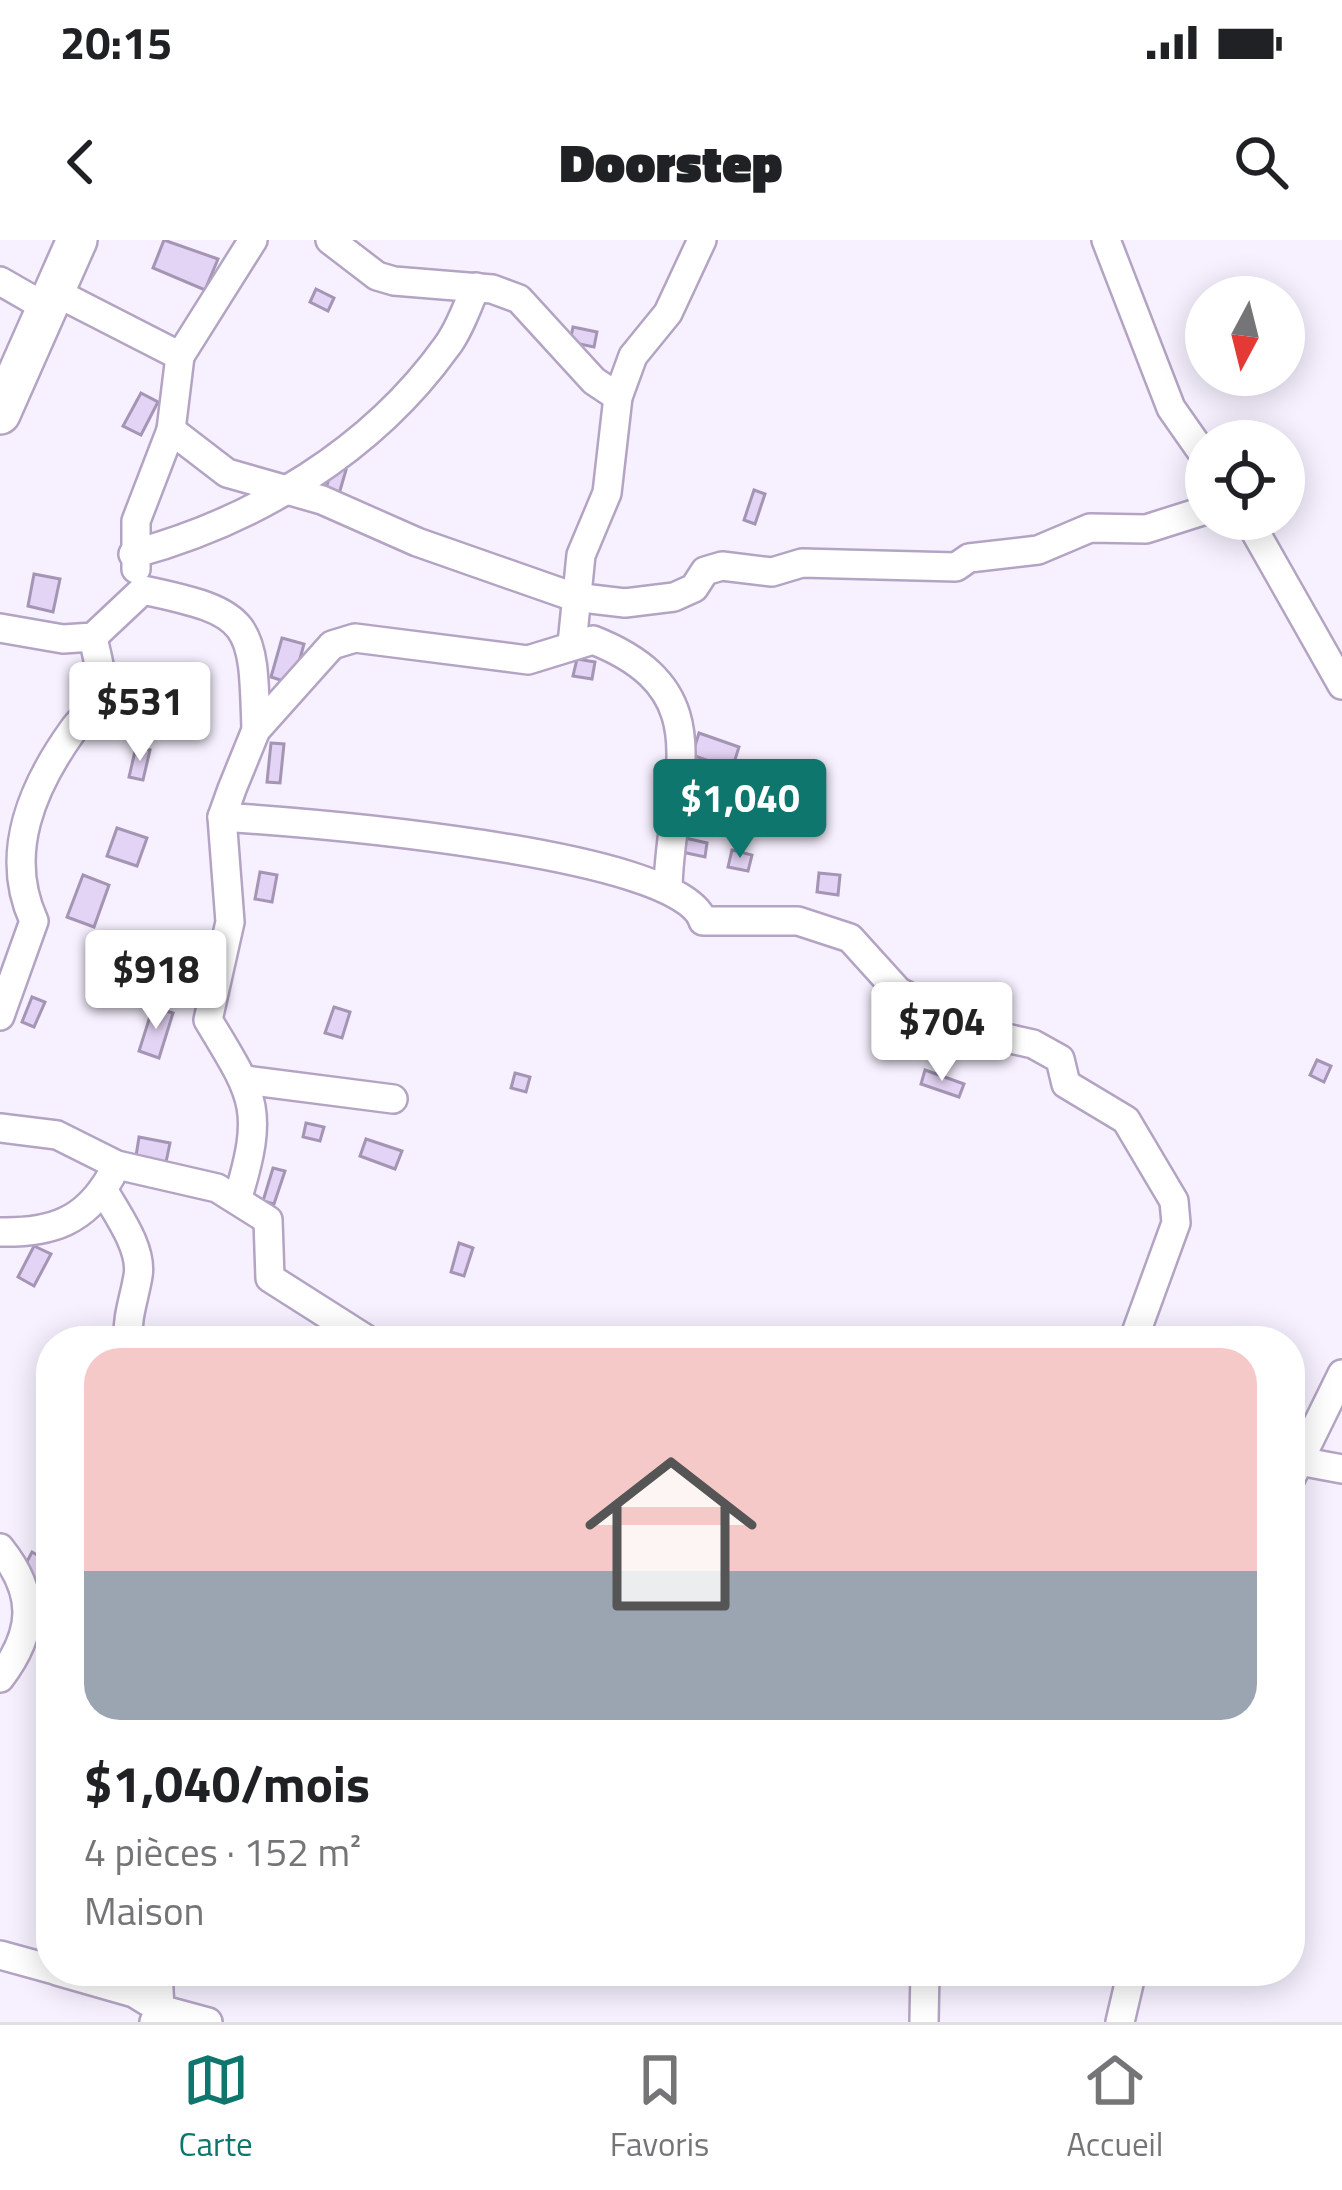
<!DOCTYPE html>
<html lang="fr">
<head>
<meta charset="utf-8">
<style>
  body { margin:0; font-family:"Titillium Web",sans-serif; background:#f6f6f6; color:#202124; height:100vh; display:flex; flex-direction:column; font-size:45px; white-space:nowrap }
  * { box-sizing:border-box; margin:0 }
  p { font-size:39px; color:#757577 }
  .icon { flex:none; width:66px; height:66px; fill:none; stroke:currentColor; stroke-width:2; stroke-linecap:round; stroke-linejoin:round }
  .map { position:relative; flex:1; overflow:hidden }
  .drawer { position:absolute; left:36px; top:1086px; width:1269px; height:660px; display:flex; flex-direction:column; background:#fff; border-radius:48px; box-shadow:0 6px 30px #0003 }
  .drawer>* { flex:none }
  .needle { width:78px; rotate:187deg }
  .fabs { position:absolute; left:1185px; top:36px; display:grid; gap:24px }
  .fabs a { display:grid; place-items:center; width:120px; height:120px; border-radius:50%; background:#fff; box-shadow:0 6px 30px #0003; font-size:60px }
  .price { position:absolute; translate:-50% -102px; padding:0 27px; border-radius:12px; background:#fff; color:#222; font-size:39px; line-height:78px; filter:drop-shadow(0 3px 6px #0008) }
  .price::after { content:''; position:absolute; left:50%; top:72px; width:36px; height:27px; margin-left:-18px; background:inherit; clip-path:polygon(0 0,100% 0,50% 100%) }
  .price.on { background:#0f766e; color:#fff }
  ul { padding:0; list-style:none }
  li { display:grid; align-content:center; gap:24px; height:636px; padding:0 48px }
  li+li { border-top:3px solid #e0e0e0 }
  li span { display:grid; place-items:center; height:372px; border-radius:36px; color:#555 }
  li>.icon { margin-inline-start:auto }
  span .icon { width:216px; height:216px; fill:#fffc; stroke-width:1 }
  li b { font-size:51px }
  .status { display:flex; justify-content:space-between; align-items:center; height:84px; padding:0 60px; background:#fff; direction:ltr }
  .status svg { height:33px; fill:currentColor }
  header { display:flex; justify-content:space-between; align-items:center; height:156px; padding:0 48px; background:#fff; font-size:54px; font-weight:800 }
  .tab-bar { display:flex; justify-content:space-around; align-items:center; height:168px; border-top:3px solid #e0e0e0; background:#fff; font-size:33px; color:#757577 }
  .tab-bar a { display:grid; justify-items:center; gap:6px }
  .tab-bar .on { color:#0f766e }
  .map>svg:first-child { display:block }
  .building { fill:#e3d3f4; stroke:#a495b4; stroke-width:3 }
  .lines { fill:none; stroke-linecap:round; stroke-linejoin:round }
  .minor-casing { stroke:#b4a4c4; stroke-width:32 }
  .secondary-casing { stroke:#b4a4c4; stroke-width:44 }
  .minor { stroke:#fff; stroke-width:27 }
  .secondary { stroke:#fff; stroke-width:39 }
</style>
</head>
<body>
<div class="status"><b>20:15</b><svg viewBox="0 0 49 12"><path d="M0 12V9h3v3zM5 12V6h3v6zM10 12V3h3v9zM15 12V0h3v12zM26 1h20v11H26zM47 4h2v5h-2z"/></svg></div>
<header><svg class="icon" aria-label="back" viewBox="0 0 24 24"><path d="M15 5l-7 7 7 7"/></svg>Doorstep<svg class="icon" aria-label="search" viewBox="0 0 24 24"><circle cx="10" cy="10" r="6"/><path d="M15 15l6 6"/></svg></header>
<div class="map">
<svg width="1342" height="1782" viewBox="0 0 1342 1782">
  <rect width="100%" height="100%" fill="#f7f1ff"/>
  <g class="building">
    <polygon points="164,0 218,19 205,50 153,28"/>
    <polygon points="316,49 334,58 328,71 310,62"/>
    <polygon points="573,87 597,92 594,107 570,102"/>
    <polygon points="141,153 158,162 141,195 123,186"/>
    <polygon points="333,226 346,230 339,254 325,251"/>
    <polygon points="754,250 765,254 755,284 744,280"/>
    <polygon points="34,334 60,339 53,372 28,366"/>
    <polygon points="282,398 304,404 293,444 271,437"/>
    <polygon points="577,419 595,422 592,439 573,436"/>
    <polygon points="699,493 739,507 732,529 692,515"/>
    <polygon points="271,503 284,504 280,543 267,542"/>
    <polygon points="136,507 150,510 143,540 129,537"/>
    <polygon points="117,588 147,598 137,626 107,616"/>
    <polygon points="685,598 707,603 705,617 682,612"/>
    <polygon points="732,610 752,615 748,631 728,627"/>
    <polygon points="260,632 277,635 272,662 255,659"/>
    <polygon points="819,633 840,635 838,655 817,652"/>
    <polygon points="83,635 109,645 94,687 67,677"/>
    <polygon points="32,757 45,762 34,787 22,782"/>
    <polygon points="153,767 173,773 159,818 139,811"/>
    <polygon points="334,767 350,772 342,798 325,793"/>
    <polygon points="1317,820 1331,826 1324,842 1310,835"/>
    <polygon points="925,830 964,844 959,857 921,844"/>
    <polygon points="515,833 530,837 526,852 511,848"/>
    <polygon points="306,883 324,887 320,901 303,897"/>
    <polygon points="139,897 170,903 166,922 136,916"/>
    <polygon points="366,899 402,911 395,929 360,916"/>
    <polygon points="273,928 285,931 274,964 263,961"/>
    <polygon points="459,1003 473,1008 464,1036 451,1032"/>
    <polygon points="34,1006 51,1014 34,1046 18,1037"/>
    <polygon points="32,1312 51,1323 44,1345 21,1333"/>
  </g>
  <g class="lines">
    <g class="minor-casing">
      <g id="minor">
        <polyline points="330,0 377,36 394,41 492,49 519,59 594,141 618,157"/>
        <polyline points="1106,0 1171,168 1206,218"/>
        <polyline points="0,41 47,68"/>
        <polyline points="55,52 180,116 171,190 227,233 322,260 417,302 574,357 625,363 674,357 694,348 705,331 722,326 772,332 802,323 956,327 969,318 1038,310 1090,288 1146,289 1206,270"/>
        <polyline points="180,116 253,0"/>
        <polyline points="1248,279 1342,445"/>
        <path d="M 133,314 C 255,281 372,211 447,106 C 460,89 467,66 476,47"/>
        <polyline points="136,329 136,281 171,190"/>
        <path d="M 0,388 L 63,399 L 93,397 L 143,350 C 253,373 253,382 256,490"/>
        <polyline points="572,404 581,315 607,253 618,157 633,116 668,73 702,0"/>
        <path d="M 222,577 C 298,582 683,611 703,681 L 798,681 L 850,698 L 898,751 L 970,790 L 1033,804 L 1060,819 L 1066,844 L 1126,880 L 1174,961 L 1176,983 L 1133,1101"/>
        <path d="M 0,776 L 34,681 C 3,614 32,547 73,490 C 82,477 96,469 100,453 C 104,436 96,414 93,397"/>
        <polyline points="246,840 393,859"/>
        <polyline points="0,888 57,895 117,925 217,948 268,980 270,1038 369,1101"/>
        <path d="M 103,949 C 116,973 143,1008 138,1036 C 134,1060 127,1075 128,1101"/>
        <path d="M 238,957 C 265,868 254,856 208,780 L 230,682 L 222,577 L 232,549 L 256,490 L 332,405 L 355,398 L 528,420 L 593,400 C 725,452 670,541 668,648"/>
        <path d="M 0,992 C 51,993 85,982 111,936"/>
        <polyline points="1299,1221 1342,1229"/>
        <polyline points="1290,1240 1342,1134"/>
        <path d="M 0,1308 C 37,1354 35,1392 0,1438"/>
        <polyline points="0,1715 51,1729"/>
        <polyline points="57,1731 134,1753 160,1769 154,1782"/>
        <polyline points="158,1731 160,1769 208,1782"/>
        <polyline points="924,1782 925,1731"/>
        <polyline points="1120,1782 1132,1731"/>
      </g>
    </g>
    <g class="secondary-casing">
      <polyline id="secondary" points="0,174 77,0"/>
    </g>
    <use href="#minor" class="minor"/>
    <use href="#secondary" class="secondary"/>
  </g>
</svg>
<div class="fabs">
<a><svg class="needle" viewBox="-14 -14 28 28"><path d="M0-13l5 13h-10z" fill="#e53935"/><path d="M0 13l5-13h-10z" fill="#757577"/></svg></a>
<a><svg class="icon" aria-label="locate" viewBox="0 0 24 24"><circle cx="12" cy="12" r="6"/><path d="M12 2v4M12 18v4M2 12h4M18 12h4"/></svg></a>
</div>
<b class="price" style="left:140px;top:524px">$531</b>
<b class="price on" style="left:740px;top:621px">$1,040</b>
<b class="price" style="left:156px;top:792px">$918</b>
<b class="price" style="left:942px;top:844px">$704</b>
<section class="drawer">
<ul>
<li><span style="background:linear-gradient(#f6c9c9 60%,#9aa5b1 0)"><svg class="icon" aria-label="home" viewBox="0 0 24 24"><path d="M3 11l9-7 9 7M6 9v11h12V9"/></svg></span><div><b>$1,040/mois</b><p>4 pièces · 152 m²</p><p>Maison</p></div></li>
</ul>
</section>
</div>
<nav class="tab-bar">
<a class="on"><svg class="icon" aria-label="map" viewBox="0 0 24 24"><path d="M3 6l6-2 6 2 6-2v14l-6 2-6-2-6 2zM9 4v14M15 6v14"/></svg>Carte</a>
<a><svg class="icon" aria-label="saved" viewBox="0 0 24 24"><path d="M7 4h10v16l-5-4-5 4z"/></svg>Favoris</a>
<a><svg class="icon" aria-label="home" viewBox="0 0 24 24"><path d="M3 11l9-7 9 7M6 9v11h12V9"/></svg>Accueil</a>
</nav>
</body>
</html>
